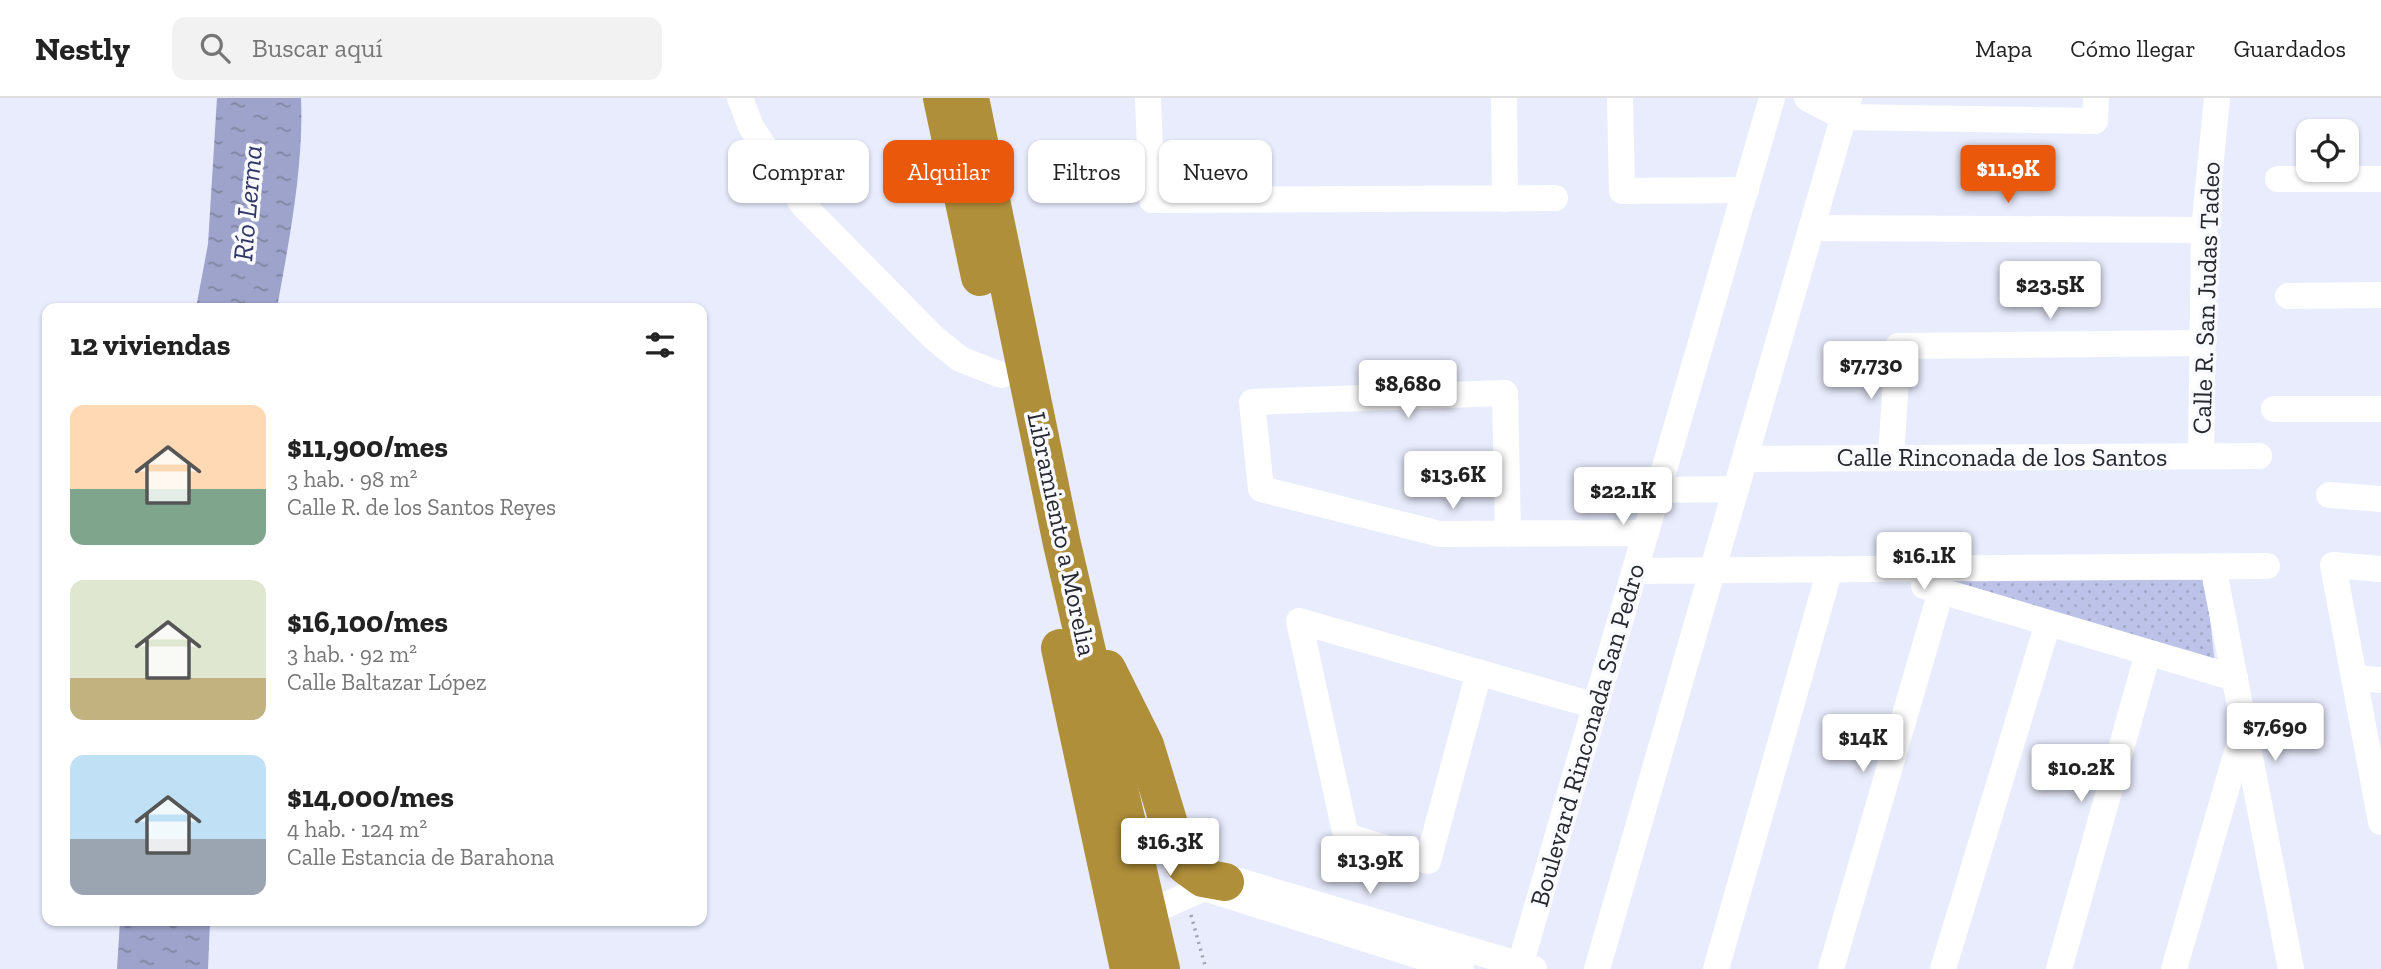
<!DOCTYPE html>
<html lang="es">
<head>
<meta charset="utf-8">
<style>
  body { margin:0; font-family:"Zilla Slab",serif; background:#f2f2f2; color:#222; height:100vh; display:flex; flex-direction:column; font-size:26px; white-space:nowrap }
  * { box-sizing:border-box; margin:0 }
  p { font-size:23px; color:#767676 }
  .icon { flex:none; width:38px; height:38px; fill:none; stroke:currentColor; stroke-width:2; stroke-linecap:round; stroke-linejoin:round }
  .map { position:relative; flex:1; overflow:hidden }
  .details { position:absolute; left:42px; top:205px; width:665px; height:623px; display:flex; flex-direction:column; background:#fff; border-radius:14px; box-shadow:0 2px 5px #0004 }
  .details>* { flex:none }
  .banner { position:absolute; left:728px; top:42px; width:665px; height:63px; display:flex; gap:14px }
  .buttons { position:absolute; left:2296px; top:21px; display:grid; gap:14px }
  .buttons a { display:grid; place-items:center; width:63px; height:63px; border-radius:14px; background:#fff; box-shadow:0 2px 5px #0004; font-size:35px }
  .price { position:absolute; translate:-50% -60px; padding:0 16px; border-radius:7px; background:#fff; color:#222; font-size:23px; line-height:46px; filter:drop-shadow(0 2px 4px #0008) }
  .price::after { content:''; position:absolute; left:50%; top:42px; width:21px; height:16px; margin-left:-10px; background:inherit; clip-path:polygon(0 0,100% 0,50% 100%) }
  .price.selected { background:#ea580c; color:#fff }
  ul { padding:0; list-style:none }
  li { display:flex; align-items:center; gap:21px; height:175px; padding:0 28px }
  li span { display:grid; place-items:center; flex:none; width:196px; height:140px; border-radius:14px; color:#555 }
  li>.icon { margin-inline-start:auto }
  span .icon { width:84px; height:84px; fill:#fffc; stroke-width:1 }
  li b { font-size:30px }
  h2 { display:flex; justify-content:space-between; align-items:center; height:84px; padding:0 28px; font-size:30px }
  .pill { padding:0 24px; border-radius:14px; background:#fff; box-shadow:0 2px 5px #0004; font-size:24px; line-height:63px }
  .pill.selected { background:#ea580c; color:#fff }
  header { display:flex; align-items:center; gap:42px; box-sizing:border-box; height:98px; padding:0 35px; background:#fff; border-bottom:2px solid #e0e0e0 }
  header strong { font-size:33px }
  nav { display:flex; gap:38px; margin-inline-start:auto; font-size:24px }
  .search { width:490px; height:63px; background:#f2f2f2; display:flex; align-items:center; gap:18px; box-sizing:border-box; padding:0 24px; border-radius:14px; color:#767676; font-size:26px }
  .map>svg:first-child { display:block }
  .park { fill:url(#park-dots) }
  .water { fill:url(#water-ripples) }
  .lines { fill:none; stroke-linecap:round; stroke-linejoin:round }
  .path { stroke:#9fa1ae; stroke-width:3.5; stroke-dasharray:2 5; stroke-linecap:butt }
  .minor { stroke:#fff; stroke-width:26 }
  .highway { stroke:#b08f3a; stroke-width:38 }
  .labels { text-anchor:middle; stroke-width:7; stroke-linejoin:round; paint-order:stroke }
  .street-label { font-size:26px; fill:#26272f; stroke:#f9fafe }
  .water-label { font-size:28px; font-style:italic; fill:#303467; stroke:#f9fafe }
</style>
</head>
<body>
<header>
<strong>Nestly</strong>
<div class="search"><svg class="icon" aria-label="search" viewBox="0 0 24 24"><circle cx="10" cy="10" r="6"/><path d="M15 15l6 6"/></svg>Buscar aquí</div>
<nav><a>Mapa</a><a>Cómo llegar</a><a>Guardados</a></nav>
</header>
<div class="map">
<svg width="2381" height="871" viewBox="0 0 2381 871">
  <defs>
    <pattern id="park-dots" width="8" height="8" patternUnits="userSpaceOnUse" patternTransform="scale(1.75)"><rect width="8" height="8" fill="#bdc3e8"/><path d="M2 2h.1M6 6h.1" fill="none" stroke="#a2a8c7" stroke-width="1.8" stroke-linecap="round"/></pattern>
    <pattern id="water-ripples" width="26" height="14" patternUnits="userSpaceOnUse" patternTransform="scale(1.75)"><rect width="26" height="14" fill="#9da3ca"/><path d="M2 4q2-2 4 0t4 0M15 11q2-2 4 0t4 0" fill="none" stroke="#8085a4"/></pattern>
  </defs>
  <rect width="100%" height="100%" fill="#e9ecfd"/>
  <polygon class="park" points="1929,481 2206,482 2215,567"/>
  <g class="water">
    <path d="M 217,0 L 301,0 C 304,68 289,143 277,210 L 196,210 L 208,146 Z"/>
    <polygon points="120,823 210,823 208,871 117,871"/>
  </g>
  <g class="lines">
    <polyline class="path" points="1191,817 1206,871"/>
    <g class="minor">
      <polyline points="740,0 751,29 804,108 933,239 960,261 1001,277"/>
      <polyline points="1148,0 1152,102 1555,100"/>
      <polyline points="1504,0 1505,101"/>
      <polyline points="1620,0 1622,93 1746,92"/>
      <polyline points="1807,0 1843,19 2095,23 2096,0"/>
      <polyline points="2278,81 2381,81"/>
      <polyline points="1811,130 2204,132"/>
      <polyline points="2288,198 2381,197"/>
      <polyline points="2274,311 2381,311"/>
      <polyline points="2201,358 2204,132 2217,0"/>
      <polyline points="1891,360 1898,248 2202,245"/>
      <polyline points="1745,361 2259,358"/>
      <polyline points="1659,392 1736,391"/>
      <polyline points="2329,397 2381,401"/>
      <polyline points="1508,436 1505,295 1252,304 1261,391 1440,436 1646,435"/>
      <polyline points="2213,468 2291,871"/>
      <polyline points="2381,471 2333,467 2381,724"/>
      <polyline points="1635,473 2267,468"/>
      <polyline points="1924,488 2235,580"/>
      <polyline points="1479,574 1428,763 1346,738 1299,523 1596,608"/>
      <polyline points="2354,580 2381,582"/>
      <polyline points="1211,792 1461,871"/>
      <path d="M 1149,815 C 1178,802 1207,785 1239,783 L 1534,871"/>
      <polyline points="1519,871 1772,0"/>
      <polyline points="1597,871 1849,0"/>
      <polyline points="1716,871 1830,471"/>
      <polyline points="1831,871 1941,493"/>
      <polyline points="1943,871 2048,525"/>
      <polyline points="2059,871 2148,555"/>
      <polyline points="2174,871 2243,633"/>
    </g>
    <g class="highway">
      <polyline points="942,0 980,179"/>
      <polyline points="970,0 1062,446 1161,871"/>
      <polyline points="1060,550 1129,871"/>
      <polyline points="1107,571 1145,647 1176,749 1185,767 1203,780 1225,784"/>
    </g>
  </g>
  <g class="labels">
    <g class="street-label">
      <text transform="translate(2206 200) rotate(-88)" y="9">Calle R. San Judas Tadeo</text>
      <text x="2002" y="368">Calle Rinconada de los Santos</text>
      <text transform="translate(1062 436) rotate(78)" y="9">Libramiento a Morelia</text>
      <text transform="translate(1587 637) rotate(-74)" y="9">Boulevard Rinconada San Pedro</text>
    </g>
    <g class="water-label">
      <text transform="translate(247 105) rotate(-85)" y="10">Río Lerma</text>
    </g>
  </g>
</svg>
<div class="buttons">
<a><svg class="icon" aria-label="locate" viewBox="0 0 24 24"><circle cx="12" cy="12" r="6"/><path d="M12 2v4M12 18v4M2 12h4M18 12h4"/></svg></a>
</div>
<b class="price selected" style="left:2008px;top:107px">$11.9K</b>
<b class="price" style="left:2050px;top:223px">$23.5K</b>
<b class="price" style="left:1871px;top:303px">$7,730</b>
<b class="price" style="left:1408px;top:322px">$8,680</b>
<b class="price" style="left:1453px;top:413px">$13.6K</b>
<b class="price" style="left:1623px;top:429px">$22.1K</b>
<b class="price" style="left:1924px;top:494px">$16.1K</b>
<b class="price" style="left:2275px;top:665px">$7,690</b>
<b class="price" style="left:1863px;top:676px">$14K</b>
<b class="price" style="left:2081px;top:706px">$10.2K</b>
<b class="price" style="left:1170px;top:780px">$16.3K</b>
<b class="price" style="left:1370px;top:798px">$13.9K</b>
<div class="banner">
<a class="pill">Comprar</a>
<a class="pill selected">Alquilar</a>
<a class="pill">Filtros</a>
<a class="pill">Nuevo</a>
</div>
<section class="details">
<h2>12 viviendas<svg class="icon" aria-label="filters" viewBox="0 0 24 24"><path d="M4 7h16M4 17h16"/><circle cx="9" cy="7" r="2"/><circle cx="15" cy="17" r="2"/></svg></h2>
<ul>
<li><span style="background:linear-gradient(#ffd9b3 60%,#7fa58c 0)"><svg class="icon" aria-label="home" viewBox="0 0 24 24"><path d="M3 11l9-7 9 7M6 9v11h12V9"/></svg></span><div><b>$11,900/mes</b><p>3 hab. · 98 m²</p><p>Calle R. de los Santos Reyes</p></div></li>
<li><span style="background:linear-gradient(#dfe7d0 70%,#c2b280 0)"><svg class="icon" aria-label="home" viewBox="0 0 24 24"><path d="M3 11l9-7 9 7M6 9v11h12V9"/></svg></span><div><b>$16,100/mes</b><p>3 hab. · 92 m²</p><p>Calle Baltazar López</p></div></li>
<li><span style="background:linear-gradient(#bfe0f5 60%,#9aa5b1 0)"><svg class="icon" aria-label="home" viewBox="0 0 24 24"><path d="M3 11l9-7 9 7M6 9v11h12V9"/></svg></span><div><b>$14,000/mes</b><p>4 hab. · 124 m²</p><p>Calle Estancia de Barahona</p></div></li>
</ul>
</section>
</div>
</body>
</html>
